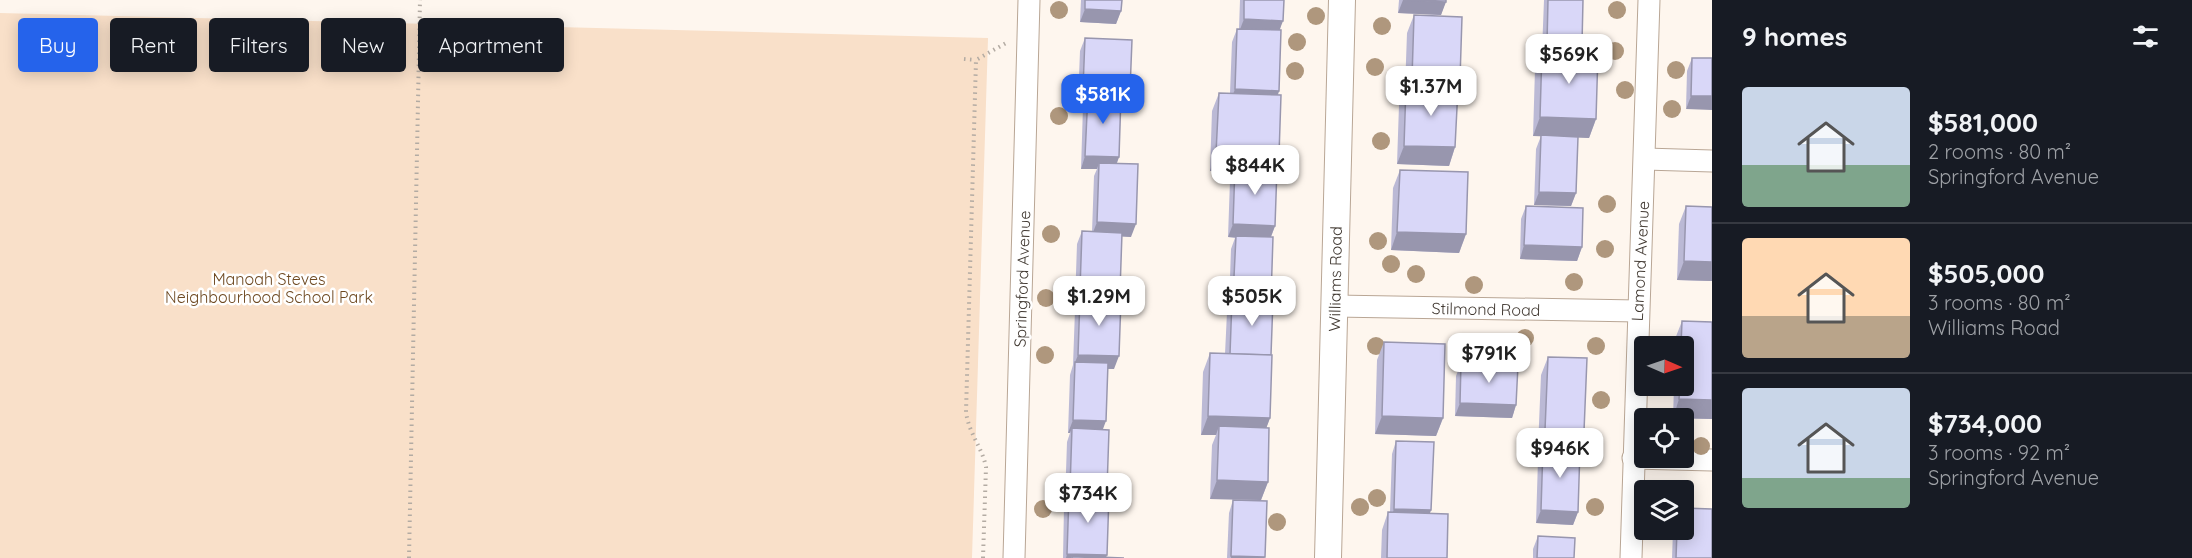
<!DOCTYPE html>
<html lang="en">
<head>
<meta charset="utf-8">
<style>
  body { margin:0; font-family:Quicksand,sans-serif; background:#242831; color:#f1f3f6; height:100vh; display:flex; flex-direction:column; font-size:22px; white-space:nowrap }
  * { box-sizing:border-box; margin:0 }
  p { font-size:20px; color:#9ea1a6 }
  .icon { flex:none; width:33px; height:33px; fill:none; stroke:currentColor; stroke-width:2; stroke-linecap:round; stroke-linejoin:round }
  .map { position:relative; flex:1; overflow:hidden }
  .panel { display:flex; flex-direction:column; background:#171b24; width:480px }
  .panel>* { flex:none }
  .banner { position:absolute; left:18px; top:18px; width:570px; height:54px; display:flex; gap:12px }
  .needle { width:39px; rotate:92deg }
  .controls { position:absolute; left:1634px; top:336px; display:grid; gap:12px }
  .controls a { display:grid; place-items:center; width:60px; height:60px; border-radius:6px; background:#171b24; box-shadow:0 3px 15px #0003; font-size:30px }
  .price { position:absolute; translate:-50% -51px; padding:0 14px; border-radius:12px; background:#fff; color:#222; font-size:20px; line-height:39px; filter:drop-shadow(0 2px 3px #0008) }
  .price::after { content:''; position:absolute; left:50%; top:36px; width:18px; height:14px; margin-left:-9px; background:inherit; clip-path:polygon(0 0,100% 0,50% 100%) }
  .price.current { background:#2563eb; color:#fff }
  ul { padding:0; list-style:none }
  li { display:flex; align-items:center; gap:18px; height:150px; padding:0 30px }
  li+li { border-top:2px solid #363941 }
  li span { display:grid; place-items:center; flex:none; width:168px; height:120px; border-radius:6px; color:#555 }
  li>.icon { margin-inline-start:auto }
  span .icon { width:72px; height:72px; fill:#fffc; stroke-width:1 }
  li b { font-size:26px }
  h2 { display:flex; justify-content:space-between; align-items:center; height:72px; padding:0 30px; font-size:26px }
  .chip { padding:0 21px; border-radius:6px; background:#171b24; box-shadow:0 3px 15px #0003; font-size:21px; line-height:54px }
  .chip.current { background:#2563eb; color:#fff }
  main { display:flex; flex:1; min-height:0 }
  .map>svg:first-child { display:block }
  .green { fill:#f9e0c9 }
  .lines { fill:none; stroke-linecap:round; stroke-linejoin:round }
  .minor-casing { stroke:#b9a695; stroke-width:23 }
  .tertiary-casing { stroke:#b9a695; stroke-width:28 }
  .path { stroke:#b3aba3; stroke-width:4; stroke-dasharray:1.5 4.5; stroke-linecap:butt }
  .minor { stroke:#fff; stroke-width:21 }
  .tertiary { stroke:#fff; stroke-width:26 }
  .tree { fill:#af977d }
  .wall { fill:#bbb9d5 }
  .shaded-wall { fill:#9896ae }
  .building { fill:#d9d7f8; stroke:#9896ae; stroke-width:1.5 }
  .labels { text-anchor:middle; stroke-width:5; stroke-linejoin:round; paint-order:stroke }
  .street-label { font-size:16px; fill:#403831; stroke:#fff }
  .park-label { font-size:16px; fill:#6e4921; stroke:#fff }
</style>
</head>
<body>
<main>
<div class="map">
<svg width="1712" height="558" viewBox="0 0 1712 558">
  <rect width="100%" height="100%" fill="#fef6ee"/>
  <polygon class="green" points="0,13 988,38 972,558 0,558"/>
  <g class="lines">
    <g class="minor-casing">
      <g id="minor">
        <polyline points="1645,159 1712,161"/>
        <polyline points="1335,306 1638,311"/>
        <polyline points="1633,458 1712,460"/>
        <polyline points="1014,558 1029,0"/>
        <polyline points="1631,558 1649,0"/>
      </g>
    </g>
    <g class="tertiary-casing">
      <polyline id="tertiary" points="1328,558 1342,0"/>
    </g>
    <g class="path">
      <polyline points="964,59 976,60"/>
      <polyline points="409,558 420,0"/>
      <path d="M 983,558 L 986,467 C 982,447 969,434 966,412 L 976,60 L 1006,43"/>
    </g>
    <use href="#minor" class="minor"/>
    <use href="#tertiary" class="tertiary"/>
  </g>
  <g class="tree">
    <circle cx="1059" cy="10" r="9"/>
    <circle cx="1617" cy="10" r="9"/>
    <circle cx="1316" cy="16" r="9"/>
    <circle cx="1382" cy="26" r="9"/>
    <circle cx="1297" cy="42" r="9"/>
    <circle cx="1615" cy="51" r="9"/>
    <circle cx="1375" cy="67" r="9"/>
    <circle cx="1676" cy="70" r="9"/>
    <circle cx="1295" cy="71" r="9"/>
    <circle cx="1625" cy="90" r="9"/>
    <circle cx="1672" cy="109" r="9"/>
    <circle cx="1059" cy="116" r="9"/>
    <circle cx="1381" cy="141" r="9"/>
    <circle cx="1607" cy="204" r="9"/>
    <circle cx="1051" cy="234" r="9"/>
    <circle cx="1378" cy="241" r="9"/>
    <circle cx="1605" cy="249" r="9"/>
    <circle cx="1391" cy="264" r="9"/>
    <circle cx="1416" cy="274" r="9"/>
    <circle cx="1574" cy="282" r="9"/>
    <circle cx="1474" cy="285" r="9"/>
    <circle cx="1046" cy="298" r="9"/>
    <circle cx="1525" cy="338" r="9"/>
    <circle cx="1482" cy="345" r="9"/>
    <circle cx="1376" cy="346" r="9"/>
    <circle cx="1596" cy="346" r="9"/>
    <circle cx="1045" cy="355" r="9"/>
    <circle cx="1601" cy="400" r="9"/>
    <circle cx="1701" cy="446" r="9"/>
    <circle cx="1377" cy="498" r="9"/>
    <circle cx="1360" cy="507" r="9"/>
    <circle cx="1595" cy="507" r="9"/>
    <circle cx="1043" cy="509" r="9"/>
    <circle cx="1277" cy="522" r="9"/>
  </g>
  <g class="wall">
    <polygon points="1081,0 1122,0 1121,11 1116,24 1080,22"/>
    <polygon points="1240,0 1284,0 1280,30 1279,91 1278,95 1279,155 1274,168 1275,226 1271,237 1270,418 1266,428 1268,482 1261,500 1210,499 1212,445 1216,435 1201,435 1203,372 1210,353 1225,354 1227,312 1229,307 1231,249 1235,238 1228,237 1230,180 1233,172 1210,171 1212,111 1219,93 1230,93 1232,42 1237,29 1239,29"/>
    <polygon points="1399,0 1446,0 1441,15 1398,13"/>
    <polygon points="1544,0 1583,0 1582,44 1579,52 1596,119 1589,138 1578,137 1576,193 1571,206 1534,205 1536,149 1541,136 1533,136 1535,69 1542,51"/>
    <polygon points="1414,15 1460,79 1456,88 1455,147 1449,166 1397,164 1399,105 1405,89 1407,33"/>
    <polygon points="1085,38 1130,90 1125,103 1121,103 1119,157 1117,163 1131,237 1121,236 1120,291 1117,299 1114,369 1108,369 1103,430 1106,557 1124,558 1063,558 1064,507 1067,501 1065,501 1067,442 1070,433 1068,433 1070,375 1073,365 1075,310 1078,302 1075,302 1077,244 1082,231 1092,232 1094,176 1097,169 1081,169 1083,106 1085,102 1078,102 1080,51"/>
    <polygon points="1692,58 1712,58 1686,109 1687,71"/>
    <polygon points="1400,170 1466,234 1459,253 1391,250 1393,188"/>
    <polygon points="1526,206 1582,247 1577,261 1520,259 1521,219"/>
    <polygon points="1686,206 1712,207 1712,281 1677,280 1679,224"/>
    <polygon points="1682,321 1712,322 1712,419 1673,418 1674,386 1683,386 1683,346 1675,346 1675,339"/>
    <polygon points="1384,342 1443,418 1436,436 1375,434 1377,360"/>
    <polygon points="1548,357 1584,431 1578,449 1578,512 1573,525 1536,523 1538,460 1543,448 1538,448 1541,375"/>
    <polygon points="1461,363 1516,405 1512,418 1455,416 1456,376"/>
    <polygon points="1396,441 1431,510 1430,513 1447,558 1381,558 1382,530 1388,512 1390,512 1392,454"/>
    <polygon points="1233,500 1265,557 1264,558 1227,558 1229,513"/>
    <polygon points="1673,530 1683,530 1712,558 1672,558"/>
    <polygon points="1538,536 1574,558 1533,558 1533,549"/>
  </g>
  <g class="shaded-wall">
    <polygon points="1403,0 1446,2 1441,15 1398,13"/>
    <polygon points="1085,9 1121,11 1116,24 1080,22"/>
    <polygon points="1244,19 1283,21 1278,34 1239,32"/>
    <polygon points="1547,43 1582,44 1577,57 1542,56"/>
    <polygon points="1412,78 1460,79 1453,98 1406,94"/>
    <polygon points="1083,88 1130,90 1125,103 1087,102 1088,93 1085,102 1078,102"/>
    <polygon points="1235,89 1279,91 1274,104 1230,102"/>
    <polygon points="1691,96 1712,96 1712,110 1686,109"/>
    <polygon points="1540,117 1596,119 1589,138 1533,136"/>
    <polygon points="1404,146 1455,147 1449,166 1397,164"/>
    <polygon points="1216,153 1279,155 1272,173 1235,166 1233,172 1210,171"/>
    <polygon points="1085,156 1119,157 1114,170 1099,163 1097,169 1081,169"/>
    <polygon points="1539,192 1576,193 1571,206 1534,205"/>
    <polygon points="1097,222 1136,224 1131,237 1092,235"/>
    <polygon points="1233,224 1275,226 1270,239 1228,237"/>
    <polygon points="1397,232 1466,234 1459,253 1391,250"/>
    <polygon points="1524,245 1582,247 1577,261 1520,259"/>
    <polygon points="1684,261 1712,262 1712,281 1677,280"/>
    <polygon points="1080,289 1120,291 1115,304 1080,297 1078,302 1075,302"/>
    <polygon points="1233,297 1271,298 1266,311 1232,302"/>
    <polygon points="1078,355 1119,356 1114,369 1074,368 1074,365"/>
    <polygon points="1679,399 1712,400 1712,419 1673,418"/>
    <polygon points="1460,403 1516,405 1512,418 1455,416"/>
    <polygon points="1208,416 1270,418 1263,437 1219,426 1216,435 1201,435"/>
    <polygon points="1382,416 1443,418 1436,436 1375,434"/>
    <polygon points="1073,420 1106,421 1101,434 1072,428 1070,433 1068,433"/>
    <polygon points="1545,430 1584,431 1578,449 1538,448"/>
    <polygon points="1217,480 1268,482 1261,500 1210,499"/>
    <polygon points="1070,488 1107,489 1102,502 1069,494 1067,501 1065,501"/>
    <polygon points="1394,509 1431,510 1426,523 1389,522"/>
    <polygon points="1541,510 1578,512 1573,525 1536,523"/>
    <polygon points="1067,554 1107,555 1106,558 1072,556 1071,558 1066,558"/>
    <polygon points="1231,556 1265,557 1264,558 1231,558"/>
  </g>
  <g class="building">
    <polygon points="1085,0 1122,0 1121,11 1085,9"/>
    <polygon points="1244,0 1284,0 1283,21 1244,19"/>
    <polygon points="1403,0 1446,0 1446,2"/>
    <polygon points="1548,0 1583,0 1582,44 1547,43"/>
    <polygon points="1414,15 1462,17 1460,79 1412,78"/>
    <polygon points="1237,29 1281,30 1279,91 1235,89"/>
    <polygon points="1085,38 1132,40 1130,90 1083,88"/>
    <polygon points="1542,51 1598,53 1596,119 1540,117"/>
    <polygon points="1692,58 1712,58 1712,96 1691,96"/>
    <polygon points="1406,86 1458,88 1455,147 1404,146"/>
    <polygon points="1088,93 1121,95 1119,157 1085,156"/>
    <polygon points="1219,93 1281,95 1279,155 1216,153"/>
    <polygon points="1541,135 1578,137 1576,193 1539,192"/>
    <polygon points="1099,163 1138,164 1136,224 1097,222"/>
    <polygon points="1235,166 1277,168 1275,226 1233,224"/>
    <polygon points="1400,170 1468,172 1466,234 1397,232"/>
    <polygon points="1526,206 1583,208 1582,247 1524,245"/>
    <polygon points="1686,206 1712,207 1712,262 1684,261"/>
    <polygon points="1082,231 1122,233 1120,291 1080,289"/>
    <polygon points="1236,236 1273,237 1271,298 1233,297"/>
    <polygon points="1080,297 1121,299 1119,356 1078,355"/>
    <polygon points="1232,299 1273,300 1271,355 1230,354"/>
    <polygon points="1682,321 1712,322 1712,400 1679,399 1680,386 1683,386 1683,346 1681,346"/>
    <polygon points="1384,342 1445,344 1443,418 1382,416"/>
    <polygon points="1210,353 1272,355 1270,418 1208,416"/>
    <polygon points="1548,357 1587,358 1584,431 1545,430"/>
    <polygon points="1075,362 1108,363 1106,421 1073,420"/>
    <polygon points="1461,363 1518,365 1516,405 1460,403"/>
    <polygon points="1219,426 1269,428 1268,482 1217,480"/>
    <polygon points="1072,428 1109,430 1107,489 1070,488"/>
    <polygon points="1396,441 1434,442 1431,510 1394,509"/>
    <polygon points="1543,447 1580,449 1578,512 1541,510"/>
    <polygon points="1069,494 1109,495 1107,555 1067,554"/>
    <polygon points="1233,500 1267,501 1265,557 1231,556"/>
    <polygon points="1683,508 1712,509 1712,558 1676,558 1677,530 1683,530"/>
    <polygon points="1388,512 1448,514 1447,558 1387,558"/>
    <polygon points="1538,536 1575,538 1574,558 1537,558"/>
    <polygon points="1072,556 1124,558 1072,558"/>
  </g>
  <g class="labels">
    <g class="street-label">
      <text transform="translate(1640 261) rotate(-87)" y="6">Lamond Avenue</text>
      <text transform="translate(1022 279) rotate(-88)" y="6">Springford Avenue</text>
      <text transform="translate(1335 279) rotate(-89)" y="6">Williams Road</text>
      <text transform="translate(1486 309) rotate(1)" y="6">Stilmond Road</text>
    </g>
    <g class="park-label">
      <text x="269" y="285">Manoah Steves<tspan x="269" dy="18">Neighbourhood School Park</tspan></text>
    </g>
  </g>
</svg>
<div class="controls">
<a><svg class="needle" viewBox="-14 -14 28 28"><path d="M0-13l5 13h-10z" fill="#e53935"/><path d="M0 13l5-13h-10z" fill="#9ea1a6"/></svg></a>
<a><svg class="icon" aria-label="locate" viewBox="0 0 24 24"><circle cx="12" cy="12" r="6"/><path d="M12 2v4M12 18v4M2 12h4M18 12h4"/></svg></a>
<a><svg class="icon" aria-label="layers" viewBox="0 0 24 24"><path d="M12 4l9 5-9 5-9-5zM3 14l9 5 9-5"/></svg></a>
</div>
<b class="price" style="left:1569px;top:85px">$569K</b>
<b class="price" style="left:1431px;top:117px">$1.37M</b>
<b class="price current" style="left:1103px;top:125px">$581K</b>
<b class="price" style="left:1255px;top:196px">$844K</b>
<b class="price" style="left:1099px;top:327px">$1.29M</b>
<b class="price" style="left:1252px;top:327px">$505K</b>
<b class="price" style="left:1489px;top:384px">$791K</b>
<b class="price" style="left:1560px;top:479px">$946K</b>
<b class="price" style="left:1088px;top:524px">$734K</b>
<div class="banner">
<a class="chip current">Buy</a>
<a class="chip">Rent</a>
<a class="chip">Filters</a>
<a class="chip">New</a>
<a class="chip">Apartment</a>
</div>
</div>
<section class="panel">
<h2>9 homes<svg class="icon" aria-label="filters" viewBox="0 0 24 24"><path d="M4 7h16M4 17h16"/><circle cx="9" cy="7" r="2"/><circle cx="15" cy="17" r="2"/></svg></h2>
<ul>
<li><span style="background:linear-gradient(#c9d6e8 65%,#7fa58c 0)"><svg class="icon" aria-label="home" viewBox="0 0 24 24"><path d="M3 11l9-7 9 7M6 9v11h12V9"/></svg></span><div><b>$581,000</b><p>2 rooms · 80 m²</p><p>Springford Avenue</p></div></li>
<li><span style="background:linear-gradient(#ffd9b3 65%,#b9a48a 0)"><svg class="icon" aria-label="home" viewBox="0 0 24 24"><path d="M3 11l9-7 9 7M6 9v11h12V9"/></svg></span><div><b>$505,000</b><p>3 rooms · 80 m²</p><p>Williams Road</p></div></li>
<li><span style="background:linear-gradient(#c9d6e8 75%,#7fa58c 0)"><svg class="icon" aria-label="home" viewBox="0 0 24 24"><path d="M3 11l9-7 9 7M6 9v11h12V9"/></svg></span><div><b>$734,000</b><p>3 rooms · 92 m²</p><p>Springford Avenue</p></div></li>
</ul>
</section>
</main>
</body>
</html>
